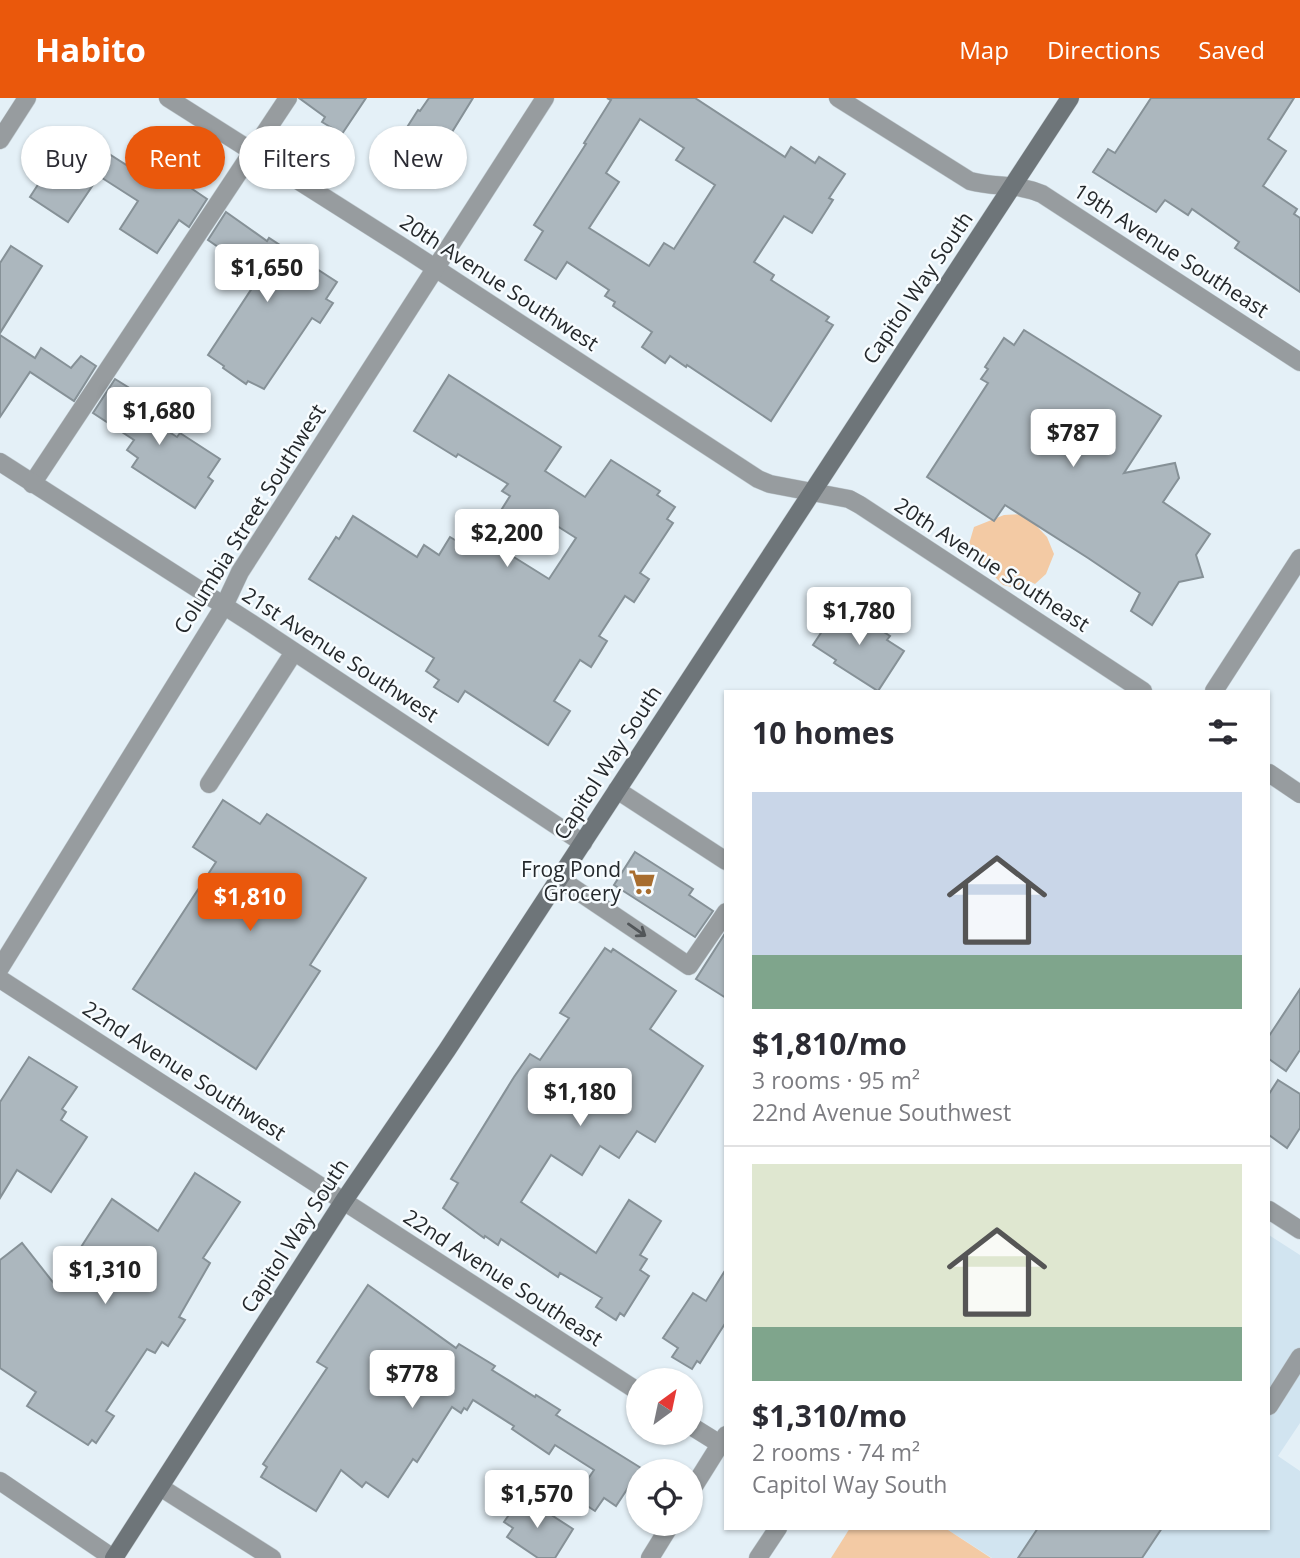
<!DOCTYPE html>
<html lang="en">
<head>
<meta charset="utf-8">
<style>
  body { margin:0; font-family:"Open Sans",sans-serif; background:#f2f2f3; color:#2b2b33; height:100vh; display:flex; flex-direction:column; font-size:26px; white-space:nowrap }
  * { box-sizing:border-box; margin:0 }
  p { font-size:23px; color:#7c7c81 }
  .icon { flex:none; width:38px; height:38px; fill:none; stroke:currentColor; stroke-width:2; stroke-linecap:round; stroke-linejoin:round }
  .map { position:relative; flex:1; overflow:hidden }
  .sheet { position:absolute; left:724px; top:592px; width:546px; height:840px; display:flex; flex-direction:column; background:#fff; border-radius:0px; box-shadow:0 2px 5px #0004 }
  .sheet>* { flex:none }
  .banner { position:absolute; left:21px; top:28px; width:598px; height:63px; display:flex; gap:14px }
  .needle { width:46px; rotate:33deg }
  .fabs { position:absolute; left:626px; top:1270px; display:grid; gap:14px }
  .fabs a { display:grid; place-items:center; width:77px; height:77px; border-radius:50%; background:#fff; box-shadow:0 2px 5px #0004; font-size:35px }
  .price { position:absolute; translate:-50% -60px; padding:0 16px; border-radius:7px; background:#fff; color:#222; font-size:23px; line-height:46px; filter:drop-shadow(0 2px 4px #0008) }
  .price::after { content:''; position:absolute; left:50%; top:42px; width:21px; height:16px; margin-left:-10px; background:inherit; clip-path:polygon(0 0,100% 0,50% 100%) }
  .price.selected { background:#ea580c; color:#fff }
  ul { padding:0; list-style:none }
  li { display:grid; align-content:center; gap:14px; height:371px; padding:0 28px }
  li+li { border-top:2px solid #e1e1e2 }
  li span { display:grid; place-items:center; height:217px; border-radius:0px; color:#555 }
  li>.icon { margin-inline-start:auto }
  span .icon { width:126px; height:126px; fill:#fffc; stroke-width:1 }
  li b { font-size:30px }
  h2 { display:flex; justify-content:space-between; align-items:center; height:84px; padding:0 28px; font-size:30px }
  .tag { padding:0 24px; border-radius:32px; background:#fff; box-shadow:0 2px 5px #0004; font-size:24px; line-height:63px }
  .tag.selected { background:#ea580c; color:#fff }
  header { display:flex; align-items:center; gap:42px; box-sizing:border-box; height:98px; padding:0 35px; background:#ea580c; color:#fff }
  header strong { font-size:33px }
  nav { display:flex; gap:38px; margin-inline-start:auto; font-size:24px }
  .map>svg:first-child { display:block }
  .built { fill:#d1e4f0 }
  .green { fill:#f3caa4 }
  .building { fill:#acb7be; stroke:#869197; stroke-width:2; fill-rule:evenodd }
  .lines { fill:none; stroke-linecap:round; stroke-linejoin:round }
  .lane-casing { stroke:#c1ccd2; stroke-width:19 }
  .street-casing { stroke:#c1ccd2; stroke-width:19 }
  .secondary-casing { stroke:#c1ccd2; stroke-width:19 }
  .lane { stroke:#979c9f; stroke-width:18 }
  .street { stroke:#979c9f; stroke-width:18 }
  .secondary { stroke:#6e7579; stroke-width:18 }
  .oneway { stroke:#525659 }
  .labels { text-anchor:middle; stroke-width:5; stroke-linejoin:round; paint-order:stroke }
  .street-label { font-size:21px; fill:#24282b; stroke:#f7fcff }
  .poi-label { font-size:21px; fill:#24282b; stroke:#f7fcff; text-anchor:end }
</style>
</head>
<body>
<header>
<strong>Habito</strong>
<nav><a>Map</a><a>Directions</a><a>Saved</a></nav>
</header>
<div class="map">
<svg width="1300" height="1460" viewBox="0 0 1300 1460">
  <rect width="100%" height="100%" fill="#e4f0f7"/>
  <polygon class="built" points="1269,1137 1300,1157 1300,1325 1278,1358 1300,1373 1300,1460 992,1460 945,1430 1269,1430"/>
  <g class="green">
    <polygon points="1025,416 1047,439 1054,456 1046,476 1035,486 1029,483 1024,492 1003,487 984,468 969,446 974,429 1004,417"/>
    <polygon points="850,1430 945,1430 991,1460 831,1460"/>
  </g>
  <g class="building">
    <polygon points="299,0 366,0 342,36 322,24 325,19"/>
    <polygon points="429,0 473,0 420,86 385,64 418,12 420,13"/>
    <path d="M 607,0 L 695,0 L 785,59 L 791,49 L 815,65 L 819,59 L 845,76 L 829,100 L 833,102 L 812,135 L 784,118 L 754,164 L 774,177 L 771,182 L 829,219 L 826,223 L 833,227 L 771,323 L 687,267 L 686,269 L 670,258 L 665,265 L 642,249 L 652,234 L 613,208 L 615,204 L 605,198 L 609,192 L 567,164 L 556,181 L 525,162 L 543,133 L 534,127 L 586,46 L 584,45 L 611,2 ZM 640,21 L 684,50 L 676,62 L 715,87 L 674,151 L 664,145 L 649,168 L 589,130 L 619,84 L 606,75 Z"/>
    <polygon points="1151,0 1294,0 1268,41 1286,53 1263,88 1297,111 1294,116 1300,120 1300,194 1235,150 1239,144 1192,111 1188,117 1165,102 1156,114 1093,74 1108,51 1115,55"/>
    <polygon points="70,31 150,82 162,63 186,78 182,84 207,101 189,129 179,122 157,155 120,131 138,103 99,78 68,124 30,99 39,85 37,84"/>
    <polygon points="226,114 267,143 269,140 337,184 326,201 333,205 320,225 312,220 264,291 248,283 246,286 223,270 224,268 208,257 260,178 208,142"/>
    <polygon points="11,148 42,168 0,235 0,165"/>
    <polygon points="1024,232 1161,318 1124,375 1175,365 1179,380 1163,404 1210,436 1196,457 1203,479 1179,484 1152,527 1131,513 1140,495 1088,460 1005,407 994,423 927,379 988,285 981,281 988,271 985,269 1004,240 1014,247"/>
    <polygon points="0,237 35,260 41,250 71,270 81,258 96,268 74,303 30,274 0,319"/>
    <path d="M 449,277 L 561,349 L 545,373 L 585,399 L 611,362 L 660,393 L 657,397 L 675,409 L 667,421 L 673,425 L 640,475 L 649,481 L 634,504 L 625,498 L 599,538 L 607,543 L 591,569 L 580,562 L 554,603 L 570,613 L 548,647 L 465,593 L 458,604 L 434,589 L 439,582 L 426,573 L 434,560 L 309,481 L 336,439 L 339,441 L 353,418 L 417,459 L 424,447 L 439,457 L 450,439 L 475,454 L 510,398 L 502,393 L 508,386 L 458,356 L 456,359 L 414,333 ZM 535,414 L 576,440 L 549,481 L 509,456 Z"/>
    <polygon points="115,281 144,299 135,312 177,339 180,335 220,361 208,379 213,383 195,410 132,369 138,360 127,352 134,342 93,315"/>
    <polygon points="840,506 890,538 887,542 904,553 878,593 834,565 836,562 813,547"/>
    <polygon points="223,702 260,726 267,716 366,780 310,867 320,873 256,971 133,891 216,764 193,749"/>
    <polygon points="635,754 693,791 689,797 713,813 695,839 614,787"/>
    <polygon points="726,834 726,900 696,881"/>
    <polygon points="605,850 611,854 613,851 676,893 650,931 703,968 655,1044 637,1033 619,1060 600,1048 582,1077 551,1057 521,1104 596,1155 629,1102 661,1123 640,1157 647,1161 640,1172 649,1178 624,1218 620,1215 616,1222 596,1209 602,1200 560,1175 558,1179 501,1141 498,1147 485,1138 484,1140 443,1110 458,1085 451,1081 514,979 530,956 540,962 569,920 560,915"/>
    <polygon points="1300,891 1300,952 1286,973 1269,961 1269,938"/>
    <polygon points="29,959 77,989 62,1011 66,1014 61,1022 87,1039 51,1094 17,1072 0,1100 0,1004"/>
    <polygon points="1278,982 1300,996 1300,1030 1287,1050 1269,1037 1269,996"/>
    <polygon points="195,1075 240,1104 203,1160 210,1165 179,1219 185,1222 168,1248 162,1244 155,1255 147,1251 106,1313 114,1318 96,1345 92,1342 88,1347 27,1308 36,1294 0,1270 0,1162 22,1145 56,1188 112,1101 158,1133"/>
    <polygon points="726,1171 726,1224 700,1265 697,1263 692,1271 672,1259 678,1250 663,1240 693,1195 706,1203"/>
    <polygon points="368,1187 456,1250 459,1246 495,1268 492,1272 535,1299 536,1297 560,1312 556,1317 641,1370 616,1408 604,1400 595,1413 575,1400 594,1372 555,1347 549,1356 512,1331 514,1328 473,1302 467,1312 464,1310 461,1315 452,1309 417,1364 413,1361 388,1399 366,1384 362,1389 341,1372 316,1413 261,1379 267,1369 263,1366 327,1270 317,1264"/>
    <polygon points="522,1398 573,1431 555,1460 538,1460 507,1439 513,1430 504,1424"/>
    <polygon points="1038,1430 1162,1430 1142,1460 1018,1460"/>
  </g>
  <g class="lines">
    <g class="lane-casing">
      <g id="lane">
        <polyline points="32,386 288,0"/>
        <polyline points="209,686 294,554"/>
        <polyline points="560,781 689,868 726,814"/>
        <polyline points="758,1460 778,1430"/>
      </g>
    </g>
    <g class="street-casing">
      <g id="street">
        <polyline points="168,0 406,151 758,381 770,386 849,401 860,407 1143,593"/>
        <path d="M 838,0 L 970,83 C 996,90 1017,85 1042,96 L 1300,264"/>
        <polyline points="0,42 27,0"/>
        <polyline points="0,364 251,525 583,745"/>
        <polyline points="1214,593 1300,460"/>
        <polyline points="1269,675 1300,696"/>
        <polyline points="617,692 726,763"/>
        <polyline points="0,870 224,508 240,474 545,0"/>
        <polyline points="0,881 639,1294"/>
        <polyline points="1269,1112 1300,1132"/>
        <polyline points="1269,1308 1300,1259"/>
        <polyline points="691,1328 720,1346"/>
        <polyline points="0,1383 113,1460"/>
        <polyline points="160,1389 272,1460"/>
        <polyline points="691,1393 726,1337"/>
        <polyline points="650,1460 671,1426"/>
      </g>
    </g>
    <g class="secondary-casing">
      <polyline id="secondary" points="114,1460 343,1104 447,952 1070,0"/>
    </g>
    <use href="#lane" class="lane"/>
    <use href="#street" class="street"/>
    <use href="#secondary" class="secondary"/>
  </g>
  <defs><path id="oneway-shaft" d="M-6 0H5M1.5-3L5.5 0L1.5 3" fill="none" stroke-width="1.6" stroke-linecap="round" stroke-linejoin="round" transform="scale(1.75)"/></defs>
  <use class="oneway" href="#oneway-shaft" transform="translate(637 832) rotate(35)"/>
  <defs>
    <g id="supermarket-bare" transform="scale(2.1)"><path d="M-6-5.5h2.5l.6 2H6L4.5 2H-2.5L-4.4-4H-6ZM-1.5 3.2a1.3 1.3 0 1 0 .1 0ZM3 3.2a1.3 1.3 0 1 0 .1 0Z" fill="#a86d2e" stroke="#f7fcff" stroke-width="2.5" paint-order="stroke"/></g>
  </defs>
  <g fill-rule="evenodd">
    <use href="#supermarket-bare" x="642" y="784"/>
  </g>
  <g class="labels">
    <g class="street-label">
      <text transform="translate(1171 153) rotate(33)" y="7">19th Avenue Southeast</text>
      <text transform="translate(499 185) rotate(33)" y="7">20th Avenue Southwest</text>
      <text transform="translate(918 190) rotate(-56)" y="7">Capitol Way South</text>
      <text transform="translate(250 421) rotate(-58)" y="7">Columbia Street Southwest</text>
      <text transform="translate(992 467) rotate(33)" y="7">20th Avenue Southeast</text>
      <text transform="translate(340 557) rotate(33)" y="7">21st Avenue Southwest</text>
      <text transform="translate(608 665) rotate(-57)" y="7">Capitol Way South</text>
      <text transform="translate(184 973) rotate(33)" y="7">22nd Avenue Southwest</text>
      <text transform="translate(295 1138) rotate(-57)" y="7">Capitol Way South</text>
      <text transform="translate(503 1180) rotate(33)" y="7">22nd Avenue Southeast</text>
    </g>
    <g class="poi-label">
      <text x="621" y="779">Frog Pond<tspan x="621" dy="24">Grocery</tspan></text>
    </g>
  </g>
</svg>
<div class="fabs">
<a><svg class="needle" viewBox="-14 -14 28 28"><path d="M0-13l5 13h-10z" fill="#e53935"/><path d="M0 13l5-13h-10z" fill="#7c7c81"/></svg></a>
<a><svg class="icon" aria-label="locate" viewBox="0 0 24 24"><circle cx="12" cy="12" r="6"/><path d="M12 2v4M12 18v4M2 12h4M18 12h4"/></svg></a>
</div>
<b class="price" style="left:267px;top:206px">$1,650</b>
<b class="price" style="left:159px;top:349px">$1,680</b>
<b class="price" style="left:1073px;top:371px">$787</b>
<b class="price" style="left:507px;top:471px">$2,200</b>
<b class="price" style="left:859px;top:549px">$1,780</b>
<b class="price selected" style="left:250px;top:835px">$1,810</b>
<b class="price" style="left:580px;top:1030px">$1,180</b>
<b class="price" style="left:105px;top:1208px">$1,310</b>
<b class="price" style="left:412px;top:1312px">$778</b>
<b class="price" style="left:537px;top:1432px">$1,570</b>
<div class="banner">
<a class="tag">Buy</a>
<a class="tag selected">Rent</a>
<a class="tag">Filters</a>
<a class="tag">New</a>
</div>
<section class="sheet">
<h2>10 homes<svg class="icon" aria-label="filters" viewBox="0 0 24 24"><path d="M4 7h16M4 17h16"/><circle cx="9" cy="7" r="2"/><circle cx="15" cy="17" r="2"/></svg></h2>
<ul>
<li><span style="background:linear-gradient(#c9d6e8 75%,#7fa58c 0)"><svg class="icon" aria-label="home" viewBox="0 0 24 24"><path d="M3 11l9-7 9 7M6 9v11h12V9"/></svg></span><div><b>$1,810/mo</b><p>3 rooms · 95 m²</p><p>22nd Avenue Southwest</p></div></li>
<li><span style="background:linear-gradient(#dfe7d0 75%,#7fa58c 0)"><svg class="icon" aria-label="home" viewBox="0 0 24 24"><path d="M3 11l9-7 9 7M6 9v11h12V9"/></svg></span><div><b>$1,310/mo</b><p>2 rooms · 74 m²</p><p>Capitol Way South</p></div></li>
</ul>
</section>
</div>
</body>
</html>
